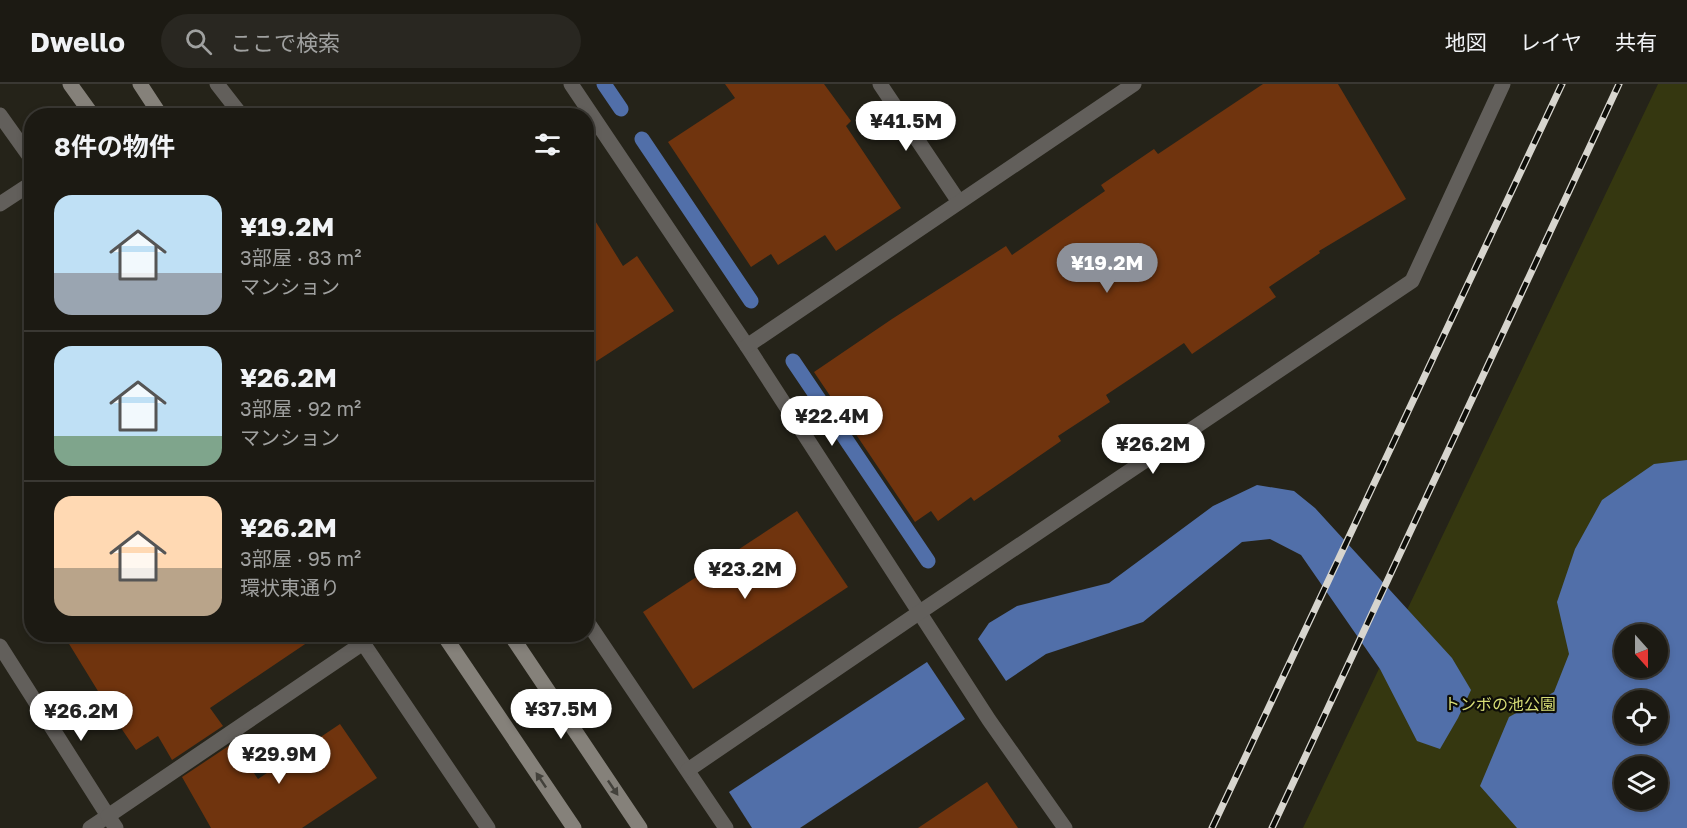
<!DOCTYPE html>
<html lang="ja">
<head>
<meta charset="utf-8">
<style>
  body { margin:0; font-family:"Golos Text","Noto Sans JP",sans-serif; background:#292721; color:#f1f3f6; height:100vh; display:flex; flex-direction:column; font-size:22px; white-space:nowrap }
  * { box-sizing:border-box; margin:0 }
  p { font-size:20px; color:#a0a1a0 }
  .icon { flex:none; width:33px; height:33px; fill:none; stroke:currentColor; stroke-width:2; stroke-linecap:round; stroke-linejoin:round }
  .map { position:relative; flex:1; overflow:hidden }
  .panel { position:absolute; left:24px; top:24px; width:570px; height:534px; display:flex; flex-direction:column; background:#1c1a13; border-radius:24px; box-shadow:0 3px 9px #0003,0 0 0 2px #3a3833 }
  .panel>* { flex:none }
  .needle { width:39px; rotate:159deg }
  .fabs { position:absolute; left:1614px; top:540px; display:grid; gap:12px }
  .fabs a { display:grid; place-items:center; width:54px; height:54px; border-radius:50%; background:#1c1a13; box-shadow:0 3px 9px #0003,0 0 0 2px #3a3833; font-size:30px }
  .price { position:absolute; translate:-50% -51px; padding:0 14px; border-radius:21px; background:#fff; color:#222; font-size:20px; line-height:39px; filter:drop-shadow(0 2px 3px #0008) }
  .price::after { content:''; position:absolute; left:50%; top:36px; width:18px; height:14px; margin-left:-9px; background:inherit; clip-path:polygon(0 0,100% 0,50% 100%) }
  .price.active { background:#8c9099; color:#fff }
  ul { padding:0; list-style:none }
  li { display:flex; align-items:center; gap:18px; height:150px; padding:0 30px }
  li+li { border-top:2px solid #3a3833 }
  li span { display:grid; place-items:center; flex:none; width:168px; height:120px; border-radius:18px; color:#555 }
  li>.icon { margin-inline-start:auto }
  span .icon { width:72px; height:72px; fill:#fffc; stroke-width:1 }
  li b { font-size:26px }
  h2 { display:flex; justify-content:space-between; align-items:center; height:72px; padding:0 30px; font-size:26px }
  header { display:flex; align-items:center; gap:36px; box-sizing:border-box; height:84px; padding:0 30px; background:#1c1a13; border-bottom:2px solid #3a3833 }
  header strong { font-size:28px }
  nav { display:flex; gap:33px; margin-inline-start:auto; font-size:21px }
  .search { width:420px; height:54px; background:#292721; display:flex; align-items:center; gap:15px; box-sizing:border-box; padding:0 21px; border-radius:33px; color:#a0a1a0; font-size:22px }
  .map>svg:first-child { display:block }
  .green { fill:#353710; fill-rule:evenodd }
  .water { fill:#516fa9; fill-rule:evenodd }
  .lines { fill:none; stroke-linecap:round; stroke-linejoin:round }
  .stream { stroke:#516fa9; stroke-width:15 }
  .building { fill:#70340e }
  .minor { stroke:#625f5b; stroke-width:15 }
  .secondary { stroke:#85817a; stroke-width:15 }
  .rail-casing { stroke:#d7d5ce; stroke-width:7 }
  .rail { stroke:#0d0d08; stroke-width:4.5; stroke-dasharray:14; stroke-linecap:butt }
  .oneway { fill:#43413b }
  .labels { text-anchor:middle; stroke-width:4.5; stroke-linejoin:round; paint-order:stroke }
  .park-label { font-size:16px; fill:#d7dd76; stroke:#0d0d08 }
</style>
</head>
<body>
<header>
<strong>Dwello</strong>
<div class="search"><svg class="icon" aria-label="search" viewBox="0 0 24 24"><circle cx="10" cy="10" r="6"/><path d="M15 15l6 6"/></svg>ここで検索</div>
<nav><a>地図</a><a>レイヤ</a><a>共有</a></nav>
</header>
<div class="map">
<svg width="1687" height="744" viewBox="0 0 1687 744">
  <rect width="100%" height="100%" fill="#252319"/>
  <path class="green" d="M 1658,0 L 1687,0 L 1687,744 L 1303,744 ZM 1624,550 L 1658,550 L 1658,584 L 1624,584 ZM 1624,616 L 1658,616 L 1658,650 L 1624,650 ZM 1624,682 L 1658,682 L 1658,716 L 1624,716 Z"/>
  <g class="water">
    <path d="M 1687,376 L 1687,744 L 1517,744 L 1480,702 L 1509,633 L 1554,608 L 1569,570 L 1557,518 L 1575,465 L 1602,416 L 1654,380 ZM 1658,550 L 1658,584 L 1624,584 L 1624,550 ZM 1624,616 L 1658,616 L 1658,650 L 1624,650 ZM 1624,682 L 1658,682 L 1658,716 L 1624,716 Z"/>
    <polygon points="1257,401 1294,407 1315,424 1452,574 1471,606 1458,634 1440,665 1417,657 1380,585 1301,471 1270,455 1242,458 1143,538 1046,570 1006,597 978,555 989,539 1017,522 1109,499 1213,422"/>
    <polygon points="927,578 965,635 800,744 752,744 729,708"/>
  </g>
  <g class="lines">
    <g class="stream">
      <polyline points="604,0 621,25"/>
      <polyline points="642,55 751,217"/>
      <polyline points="793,277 928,477"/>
    </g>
  </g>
  <g class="building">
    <polygon points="725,0 824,0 851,37 846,42 901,124 836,167 825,151 778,181 771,170 751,183 668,58 735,14"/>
    <polygon points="1263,0 1338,0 1406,115 1319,167 1320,169 1269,203 1276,213 1192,270 1184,259 1106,311 1110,318 1058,352 1061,357 974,417 971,413 938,437 931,427 915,438 814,288 892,235 1006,162 1012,171 1105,107 1101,101 1154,65 1158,70"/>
    <polygon points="586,122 623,182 637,172 674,227 586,284"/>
    <polygon points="797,427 848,503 693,605 643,528"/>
    <polygon points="63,550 320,550 210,624 223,642 172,676 158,652 136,666 100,613 101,612"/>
    <polygon points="340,640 377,694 302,744 211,744 182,693 233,659 258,695"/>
    <polygon points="987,698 1018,744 918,744"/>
  </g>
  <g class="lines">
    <g class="minor">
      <polyline points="217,0 242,32"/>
      <polyline points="571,0 747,262 989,636 1065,744"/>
      <polyline points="880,0 959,118"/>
      <polyline points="0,31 32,76"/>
      <polyline points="0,120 32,99"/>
      <polyline points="747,262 1134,0"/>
      <polyline points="586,536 726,744"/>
      <polyline points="0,562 108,732 90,744"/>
      <polyline points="688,686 920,528 1412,197 1503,0"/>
      <polyline points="116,744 108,732 363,559 488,744"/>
    </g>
    <g class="secondary">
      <polyline points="70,0 93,32"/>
      <polyline points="140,0 161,32"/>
      <polyline points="443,550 574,744"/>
      <polyline points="510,550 640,744"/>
    </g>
    <g class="rail-casing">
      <g id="rail">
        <polyline points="1212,744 1562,0"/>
        <polyline points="1272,744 1619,0"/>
      </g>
    </g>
    <use href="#rail" class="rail"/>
  </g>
  <defs><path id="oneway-solid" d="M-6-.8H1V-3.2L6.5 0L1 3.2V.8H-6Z" transform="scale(1.5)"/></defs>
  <g class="oneway">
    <use href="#oneway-solid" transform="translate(541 696) rotate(-124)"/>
    <use href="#oneway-solid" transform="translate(613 704) rotate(56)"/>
  </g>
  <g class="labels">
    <g class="park-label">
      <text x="1500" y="626">トンボの池公園</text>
    </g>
  </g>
</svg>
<div class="fabs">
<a><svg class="needle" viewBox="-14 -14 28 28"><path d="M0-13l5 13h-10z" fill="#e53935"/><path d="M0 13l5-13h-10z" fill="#a0a1a0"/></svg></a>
<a><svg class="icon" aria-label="locate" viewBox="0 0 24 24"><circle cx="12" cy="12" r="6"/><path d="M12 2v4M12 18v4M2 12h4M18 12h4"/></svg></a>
<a><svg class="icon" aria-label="layers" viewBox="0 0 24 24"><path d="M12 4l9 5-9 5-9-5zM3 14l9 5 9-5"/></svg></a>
</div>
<b class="price" style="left:906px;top:68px">¥41.5M</b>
<b class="price active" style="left:1107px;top:210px">¥19.2M</b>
<b class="price" style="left:832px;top:363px">¥22.4M</b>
<b class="price" style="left:1153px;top:391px">¥26.2M</b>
<b class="price" style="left:745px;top:516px">¥23.2M</b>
<b class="price" style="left:561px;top:656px">¥37.5M</b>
<b class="price" style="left:81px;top:658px">¥26.2M</b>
<b class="price" style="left:279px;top:701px">¥29.9M</b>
<section class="panel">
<h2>8件の物件<svg class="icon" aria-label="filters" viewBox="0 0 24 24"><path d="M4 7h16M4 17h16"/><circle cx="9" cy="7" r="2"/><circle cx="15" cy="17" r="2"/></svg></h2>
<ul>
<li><span style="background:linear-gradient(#bfe0f5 65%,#9aa5b1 0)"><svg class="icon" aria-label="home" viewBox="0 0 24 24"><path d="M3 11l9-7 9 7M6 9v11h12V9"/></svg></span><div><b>¥19.2M</b><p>3部屋 · 83 m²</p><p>マンション</p></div></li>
<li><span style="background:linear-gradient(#bfe0f5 75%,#7fa58c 0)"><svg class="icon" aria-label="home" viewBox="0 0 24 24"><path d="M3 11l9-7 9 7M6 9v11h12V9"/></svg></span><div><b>¥26.2M</b><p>3部屋 · 92 m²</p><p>マンション</p></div></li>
<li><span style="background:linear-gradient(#ffd9b3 60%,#b9a48a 0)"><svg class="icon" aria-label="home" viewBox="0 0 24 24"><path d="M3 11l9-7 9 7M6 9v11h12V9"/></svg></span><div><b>¥26.2M</b><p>3部屋 · 95 m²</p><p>環状東通り</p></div></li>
</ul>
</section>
</div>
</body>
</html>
